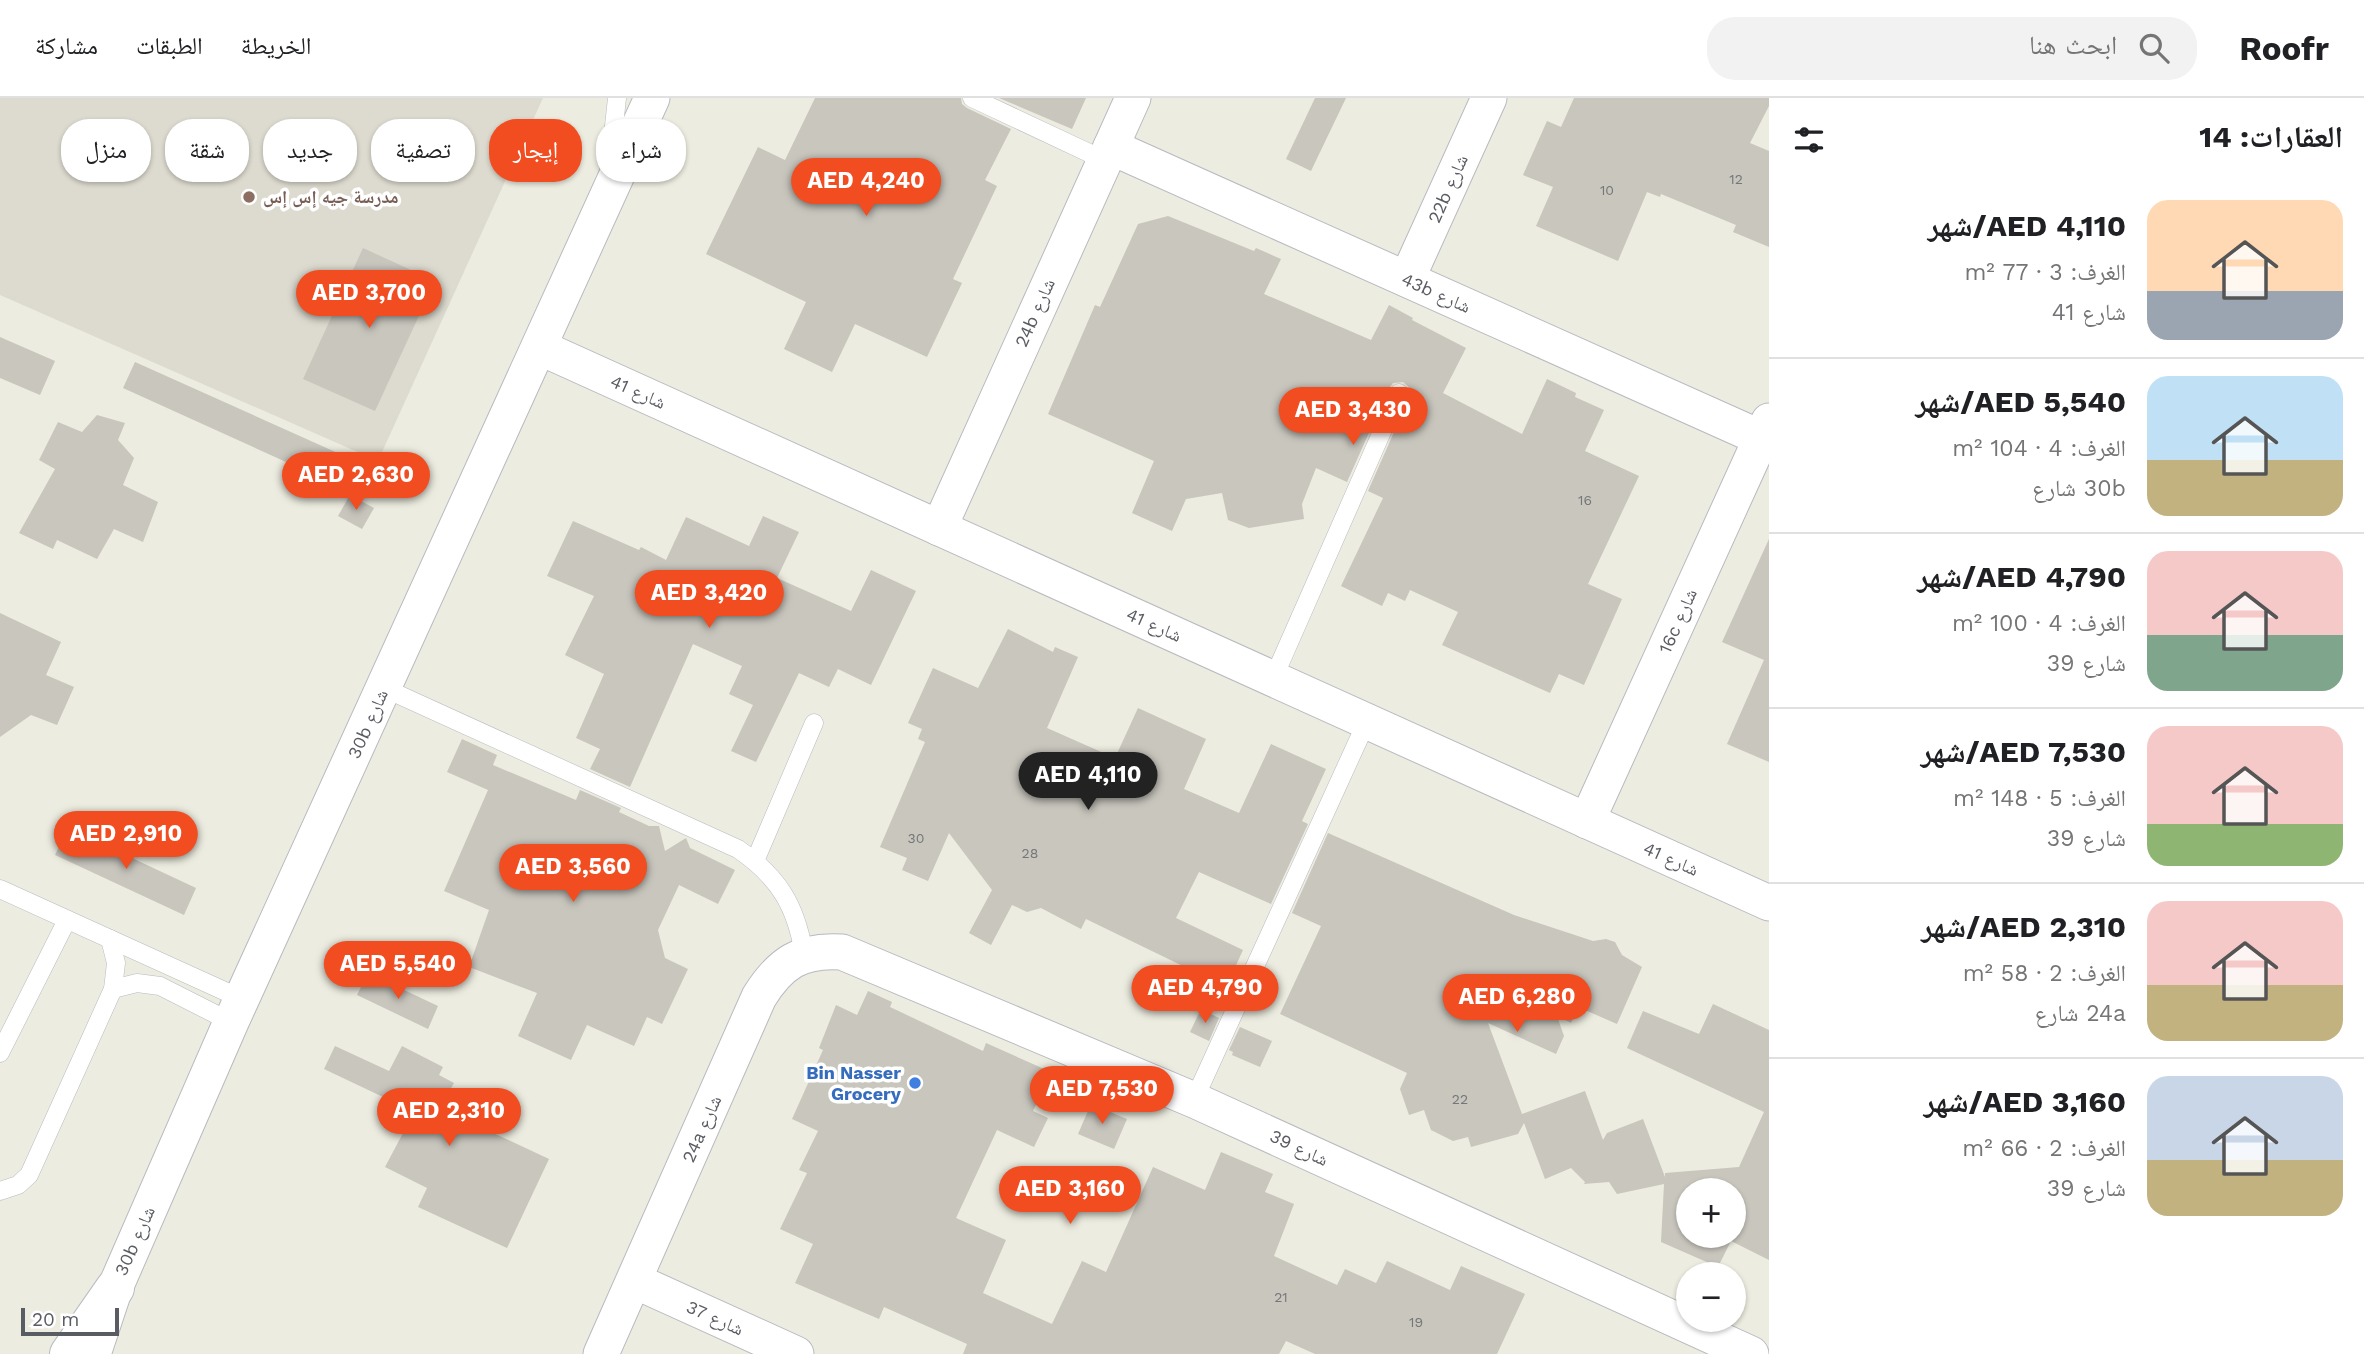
<!DOCTYPE html>
<html lang="ar">
<head>
<meta charset="utf-8">
<style>
  body { margin:0; font-family:"Work Sans","Noto Naskh Arabic",sans-serif; background:#f2f2f2; color:#202124; direction:rtl; height:100vh; display:flex; flex-direction:column; font-size:26px; white-space:nowrap }
  * { box-sizing:border-box; margin:0 }
  p { font-size:23px; color:#757577 }
  .icon { flex:none; width:38px; height:38px; fill:none; stroke:currentColor; stroke-width:2; stroke-linecap:round; stroke-linejoin:round }
  .map { position:relative; flex:1; overflow:hidden; direction:ltr }
  .details { display:flex; flex-direction:column; background:#fff; width:595px }
  .details>* { flex:none }
  .banner { position:absolute; left:21px; top:21px; width:665px; height:63px; direction:rtl; display:flex; gap:14px }
  .fabs { position:absolute; left:1676px; top:1080px; display:grid; gap:14px }
  .fabs a { display:grid; place-items:center; width:70px; height:70px; border-radius:50%; background:#fff; box-shadow:0 2px 5px #0004; font-size:35px }
  .scale { position:absolute; left:21px; bottom:18px; width:98px; box-sizing:border-box; padding-left:7px; border:4px solid #595c62; border-top:0; font-size:19px; line-height:24px; white-space:nowrap; color:#595c62; -webkit-text-stroke:5px #fff; paint-order:stroke }
  .price { position:absolute; translate:-50% -60px; padding:0 16px; border-radius:24px; background:#f24c21; color:#fff; font-size:23px; line-height:46px; filter:drop-shadow(0 2px 4px #0008) }
  .price::after { content:''; position:absolute; left:50%; top:42px; width:21px; height:16px; margin-left:-10px; background:inherit; clip-path:polygon(0 0,100% 0,50% 100%) }
  .price.current { background:#222; color:#fff }
  ul { padding:0; list-style:none }
  li { display:flex; align-items:center; gap:21px; height:175px; padding:0 21px }
  li+li { border-top:2px solid #e0e0e0 }
  li span { display:grid; place-items:center; flex:none; width:196px; height:140px; border-radius:21px; color:#555 }
  li>.icon { margin-inline-start:auto }
  span .icon { width:84px; height:84px; fill:#fffc; stroke-width:1 }
  li b { font-size:30px }
  h2 { display:flex; justify-content:space-between; align-items:center; height:84px; padding:0 21px; font-size:30px }
  .chip { padding:0 24px; border-radius:28px; background:#fff; box-shadow:0 2px 5px #0004; font-size:24px; line-height:63px }
  .chip.current { background:#f24c21; color:#fff }
  header { display:flex; align-items:center; gap:42px; box-sizing:border-box; height:98px; padding:0 35px; background:#fff; border-bottom:2px solid #e0e0e0 }
  header strong { font-size:33px }
  nav { display:flex; gap:38px; margin-inline-start:auto; font-size:24px }
  .search { width:490px; height:63px; background:#f2f2f2; display:flex; align-items:center; gap:18px; box-sizing:border-box; padding:0 24px; border-radius:28px; color:#757577; font-size:26px }
  main { display:flex; flex:1; min-height:0 }
  .map>svg:first-child { display:block }
  .education { fill:#dddbcf }
  .building { fill:#c8c6bd; fill-rule:evenodd }
  .lines { fill:none; stroke-linecap:round; stroke-linejoin:round }
  .lane-casing { stroke:#b8bac0; stroke-width:19 }
  .street-casing { stroke:#b8bac0; stroke-width:37 }
  .secondary-casing { stroke:#b9bcc3; stroke-width:40 }
  .lane { stroke:#fff; stroke-width:18 }
  .street { stroke:#fff; stroke-width:35 }
  .secondary { stroke:#fff; stroke-width:38 }
  .education-dot { fill:#8d6e63; stroke:#fff; stroke-width:2.5 }
  .shop-dot { fill:#3f7fe0; stroke:#fff; stroke-width:2.5 }
  .labels { text-anchor:middle; stroke-width:7; stroke-linejoin:round; paint-order:stroke }
  .number-label { font-size:14px; fill:#757679 }
  .street-label { font-size:18px; fill:#595c62; stroke:#fff }
  .education-label { font-size:18px; font-weight:bold; fill:#785e54; stroke:#fff; text-anchor:start }
  .shop-label { font-size:18px; font-weight:bold; fill:#366cbe; stroke:#fff; text-anchor:end }
</style>
</head>
<body>
<header>
<strong>Roofr</strong>
<div class="search"><svg class="icon" aria-label="search" viewBox="0 0 24 24"><circle cx="10" cy="10" r="6"/><path d="M15 15l6 6"/></svg>ابحث هنا</div>
<nav><a>الخريطة</a><a>الطبقات</a><a>مشاركة</a></nav>
</header>
<main>
<section class="details">
<h2>العقارات: 14<svg class="icon" aria-label="filters" viewBox="0 0 24 24"><path d="M4 7h16M4 17h16"/><circle cx="9" cy="7" r="2"/><circle cx="15" cy="17" r="2"/></svg></h2>
<ul>
<li><span style="background:linear-gradient(#ffd9b3 65%,#9aa5b1 0)"><svg class="icon" aria-label="home" viewBox="0 0 24 24"><path d="M3 11l9-7 9 7M6 9v11h12V9"/></svg></span><div><b>AED 4,110/شهر</b><p>الغرف: 3 · 77 m²</p><p>شارع 41</p></div></li>
<li><span style="background:linear-gradient(#bfe0f5 60%,#c2b280 0)"><svg class="icon" aria-label="home" viewBox="0 0 24 24"><path d="M3 11l9-7 9 7M6 9v11h12V9"/></svg></span><div><b>AED 5,540/شهر</b><p>الغرف: 4 · 104 m²</p><p>30b شارع</p></div></li>
<li><span style="background:linear-gradient(#f6c9c9 60%,#7fa58c 0)"><svg class="icon" aria-label="home" viewBox="0 0 24 24"><path d="M3 11l9-7 9 7M6 9v11h12V9"/></svg></span><div><b>AED 4,790/شهر</b><p>الغرف: 4 · 100 m²</p><p>شارع 39</p></div></li>
<li><span style="background:linear-gradient(#f6c9c9 70%,#8fb573 0)"><svg class="icon" aria-label="home" viewBox="0 0 24 24"><path d="M3 11l9-7 9 7M6 9v11h12V9"/></svg></span><div><b>AED 7,530/شهر</b><p>الغرف: 5 · 148 m²</p><p>شارع 39</p></div></li>
<li><span style="background:linear-gradient(#f6c9c9 60%,#c2b280 0)"><svg class="icon" aria-label="home" viewBox="0 0 24 24"><path d="M3 11l9-7 9 7M6 9v11h12V9"/></svg></span><div><b>AED 2,310/شهر</b><p>الغرف: 2 · 58 m²</p><p>24a شارع</p></div></li>
<li><span style="background:linear-gradient(#c9d6e8 60%,#c2b280 0)"><svg class="icon" aria-label="home" viewBox="0 0 24 24"><path d="M3 11l9-7 9 7M6 9v11h12V9"/></svg></span><div><b>AED 3,160/شهر</b><p>الغرف: 2 · 66 m²</p><p>شارع 39</p></div></li>
</ul>
</section>
<div class="map">
<svg width="1769" height="1256" viewBox="0 0 1769 1256">
  <rect width="100%" height="100%" fill="#edece0"/>
  <polygon class="education" points="0,0 543,0 378,363 0,197"/>
  <g class="building">
    <polygon points="815,0 961,0 962,6 967,10 1011,31 985,82 997,88 953,181 962,185 927,259 855,226 832,274 784,251 806,204 706,156 758,49 785,62"/>
    <polygon points="999,0 1086,0 1072,31"/>
    <polygon points="1315,0 1346,0 1311,73 1286,61"/>
    <polygon points="1574,0 1769,0 1769,8 1750,45 1769,53 1769,149 1733,134 1736,127 1661,96 1660,99 1647,94 1618,163 1536,128 1553,89 1523,77 1547,23 1561,29"/>
    <polygon points="1168,118 1254,153 1256,150 1281,161 1264,196 1371,242 1389,207 1413,220 1412,222 1466,250 1443,295 1522,336 1547,281 1576,295 1575,299 1604,312 1585,353 1639,378 1588,486 1622,501 1584,587 1559,576 1550,595 1442,547 1458,514 1410,492 1405,503 1388,495 1382,508 1341,488 1383,400 1368,393 1409,300 1409,289 1403,284 1393,285 1389,290 1347,384 1316,370 1302,406 1304,421 1249,430 1228,422 1222,395 1186,401 1172,433 1132,415 1154,363 1048,316 1095,207 1100,209 1138,126"/>
    <polygon points="363,150 435,183 375,313 303,281"/>
    <polygon points="0,239 55,263 40,297 0,280"/>
    <polygon points="135,264 360,365 348,392 123,290"/>
    <polygon points="97,317 125,325 118,342 134,360 123,387 158,404 143,444 114,431 97,461 57,442 53,451 19,435 55,371 39,362 58,324 82,334"/>
    <polygon points="350,397 374,410 362,431 338,418"/>
    <polygon points="763,418 799,434 777,480 851,513 871,472 916,493 871,587 838,571 829,589 799,575 756,664 731,653 753,607 729,596 742,568 693,546 630,689 590,671 600,651 576,640 604,576 565,557 594,498 547,478 573,423 639,452 641,449 666,462 686,419 749,448"/>
    <polygon points="1769,441 1769,664 1727,646 1764,562 1722,544"/>
    <polygon points="0,515 61,544 46,577 74,589 57,627 31,617 0,639"/>
    <polygon points="1008,531 1053,554 1055,549 1078,559 1047,630 1115,660 1138,610 1206,641 1184,691 1239,715 1271,646 1326,671 1302,723 1308,726 1271,806 1199,774 1176,820 1243,852 1226,889 1086,821 1081,831 1041,810 1027,814 1012,807 991,847 969,835 992,792 949,735 928,783 902,772 907,760 880,749 925,644 918,641 922,631 908,625 933,570 978,590"/>
    <polygon points="462,641 497,657 493,667 576,702 580,692 621,710 619,714 649,728 659,728 665,753 686,740 690,750 735,772 718,806 679,787 658,832 665,860 688,871 662,926 647,919 634,948 587,927 571,962 518,938 537,895 469,869 489,812 444,793 488,692 447,674"/>
    <polygon points="68,730 196,790 184,817 55,757"/>
    <path d="M 1328,735 L 1514,817 L 1593,843 L 1606,841 L 1615,844 L 1622,857 L 1642,869 L 1617,926 L 1578,909 L 1571,925 L 1557,918 L 1564,938 L 1556,956 L 1488,925 L 1522,1016 L 1585,993 L 1603,1042 L 1607,1035 L 1643,1021 L 1665,1079 L 1665,1075 L 1739,1069 L 1764,1014 L 1627,950 L 1643,913 L 1699,936 L 1713,906 L 1769,932 L 1769,1162 L 1731,1143 L 1718,1169 L 1661,1144 L 1664,1086 L 1617,1096 L 1609,1084 L 1584,1086 L 1585,1084 L 1571,1070 L 1545,1081 L 1524,1025 L 1518,1036 L 1471,1049 L 1468,1039 L 1453,1043 L 1431,1032 L 1424,1012 L 1409,1017 L 1400,991 L 1407,975 L 1280,916 L 1321,828 L 1292,815 ZM 1689,1092 L 1734,1092 L 1734,1138 L 1689,1138 Z"/>
    <polygon points="368,875 438,908 428,931 357,897"/>
    <polygon points="868,893 892,904 890,909 983,953 986,945 1051,974 1033,1013 1048,1020 1034,1049 997,1032 956,1120 1006,1142 983,1195 1052,1226 1082,1163 1106,1174 1153,1069 1205,1092 1221,1054 1273,1076 1265,1094 1294,1106 1274,1158 1337,1187 1345,1171 1376,1185 1387,1163 1450,1192 1461,1168 1525,1196 1497,1256 1315,1256 1286,1243 1279,1256 963,1256 967,1246 884,1209 879,1221 795,1185 813,1146 780,1131 807,1075 799,1072 818,1033 792,1021 823,952 819,950 836,907 857,917"/>
    <polygon points="1201,911 1219,920 1209,943 1190,934"/>
    <polygon points="1240,929 1272,943 1260,969 1232,957 1233,954 1229,952"/>
    <polygon points="335,948 389,973 402,948 443,969 439,977 454,985 440,1010 549,1061 507,1150 418,1109 427,1090 385,1069 411,1020 381,1004 383,999 324,971"/>
    <polygon points="1091,1006 1127,1021 1114,1051 1078,1036"/>
  </g>
  <g class="lines">
    <g class="lane-casing">
      <g id="lane">
        <polyline points="972,0 1104,62"/>
        <polyline points="616,63 614,28 617,0"/>
        <polyline points="1273,581 1399,295"/>
        <path d="M 384,590 L 738,751 C 779,779 796,808 804,856"/>
        <polyline points="755,763 814,625"/>
        <polyline points="0,791 242,901"/>
        <polyline points="113,891 137,885 160,888 231,924"/>
        <polyline points="0,955 67,822"/>
        <polyline points="1194,1002 1367,623"/>
        <polyline points="0,1093 18,1087 29,1077 113,891 116,865 110,841"/>
      </g>
    </g>
    <g class="street-casing">
      <g id="street">
        <polyline points="1111,49 1761,340"/>
        <polyline points="1407,181 1489,0"/>
        <polyline points="539,249 1769,805"/>
        <polyline points="939,430 1133,0"/>
        <polyline points="1587,723 1769,323"/>
        <polyline points="635,1183 796,1256"/>
        <polyline points="93,1256 115,1190 231,924 652,0"/>
        <path d="M 601,1256 L 759,899 C 780,865 801,851 842,854 L 1194,1002 L 1751,1256"/>
      </g>
    </g>
    <g class="secondary-casing">
      <polyline id="secondary" points="69,1256 115,1190"/>
    </g>
    <use href="#lane" class="lane"/>
    <use href="#street" class="street"/>
    <use href="#secondary" class="secondary"/>
  </g>
  <circle class="education-dot" cx="249" cy="99" r="7"/>
  <circle class="shop-dot" cx="915" cy="985" r="7"/>
  <g class="labels">
    <g class="number-label">
      <text x="1736" y="86">12</text>
      <text x="1607" y="97">10</text>
      <text x="1585" y="407">16</text>
      <text x="916" y="745">30</text>
      <text x="1030" y="760">28</text>
      <text x="1460" y="1006">22</text>
      <text x="1281" y="1204">21</text>
      <text x="1416" y="1229">19</text>
    </g>
    <g class="street-label">
      <text transform="translate(1448 91) rotate(-66)" y="6">22b شارع</text>
      <text transform="translate(1436 195) rotate(24)" y="6">43b شارع</text>
      <text transform="translate(1035 215) rotate(-66)" y="6">24b شارع</text>
      <text transform="translate(638 294) rotate(24)" y="6">شارع 41</text>
      <text transform="translate(1678 523) rotate(-66)" y="6">16c شارع</text>
      <text transform="translate(1154 527) rotate(24)" y="6">شارع 41</text>
      <text transform="translate(368 626) rotate(-66)" y="6">30b شارع</text>
      <text transform="translate(1671 761) rotate(24)" y="6">شارع 41</text>
      <text transform="translate(702 1031) rotate(-66)" y="6">24a شارع</text>
      <text transform="translate(1299 1050) rotate(25)" y="6">شارع 39</text>
      <text transform="translate(135 1143) rotate(-66)" y="6">30b شارع</text>
      <text transform="translate(715 1220) rotate(24)" y="6">شارع 37</text>
    </g>
    <g class="education-label">
      <text x="263" y="105">مدرسة جيه إس إس</text>
    </g>
    <g class="shop-label">
      <text x="901" y="981">Bin Nasser<tspan x="901" dy="21">Grocery</tspan></text>
    </g>
  </g>
</svg>
<div class="fabs">
<a>+</a>
<a>−</a>
</div>
<div class="scale">20 m</div>
<b class="price" style="left:866px;top:120px">AED 4,240</b>
<b class="price" style="left:369px;top:232px">AED 3,700</b>
<b class="price" style="left:1353px;top:349px">AED 3,430</b>
<b class="price" style="left:356px;top:414px">AED 2,630</b>
<b class="price" style="left:709px;top:532px">AED 3,420</b>
<b class="price current" style="left:1088px;top:714px">AED 4,110</b>
<b class="price" style="left:126px;top:773px">AED 2,910</b>
<b class="price" style="left:573px;top:806px">AED 3,560</b>
<b class="price" style="left:398px;top:903px">AED 5,540</b>
<b class="price" style="left:1205px;top:927px">AED 4,790</b>
<b class="price" style="left:1517px;top:936px">AED 6,280</b>
<b class="price" style="left:1102px;top:1028px">AED 7,530</b>
<b class="price" style="left:449px;top:1050px">AED 2,310</b>
<b class="price" style="left:1070px;top:1128px">AED 3,160</b>
<div class="banner">
<a class="chip">شراء</a>
<a class="chip current">إيجار</a>
<a class="chip">تصفية</a>
<a class="chip">جديد</a>
<a class="chip">شقة</a>
<a class="chip">منزل</a>
</div>
</div>
</main>
</body>
</html>
